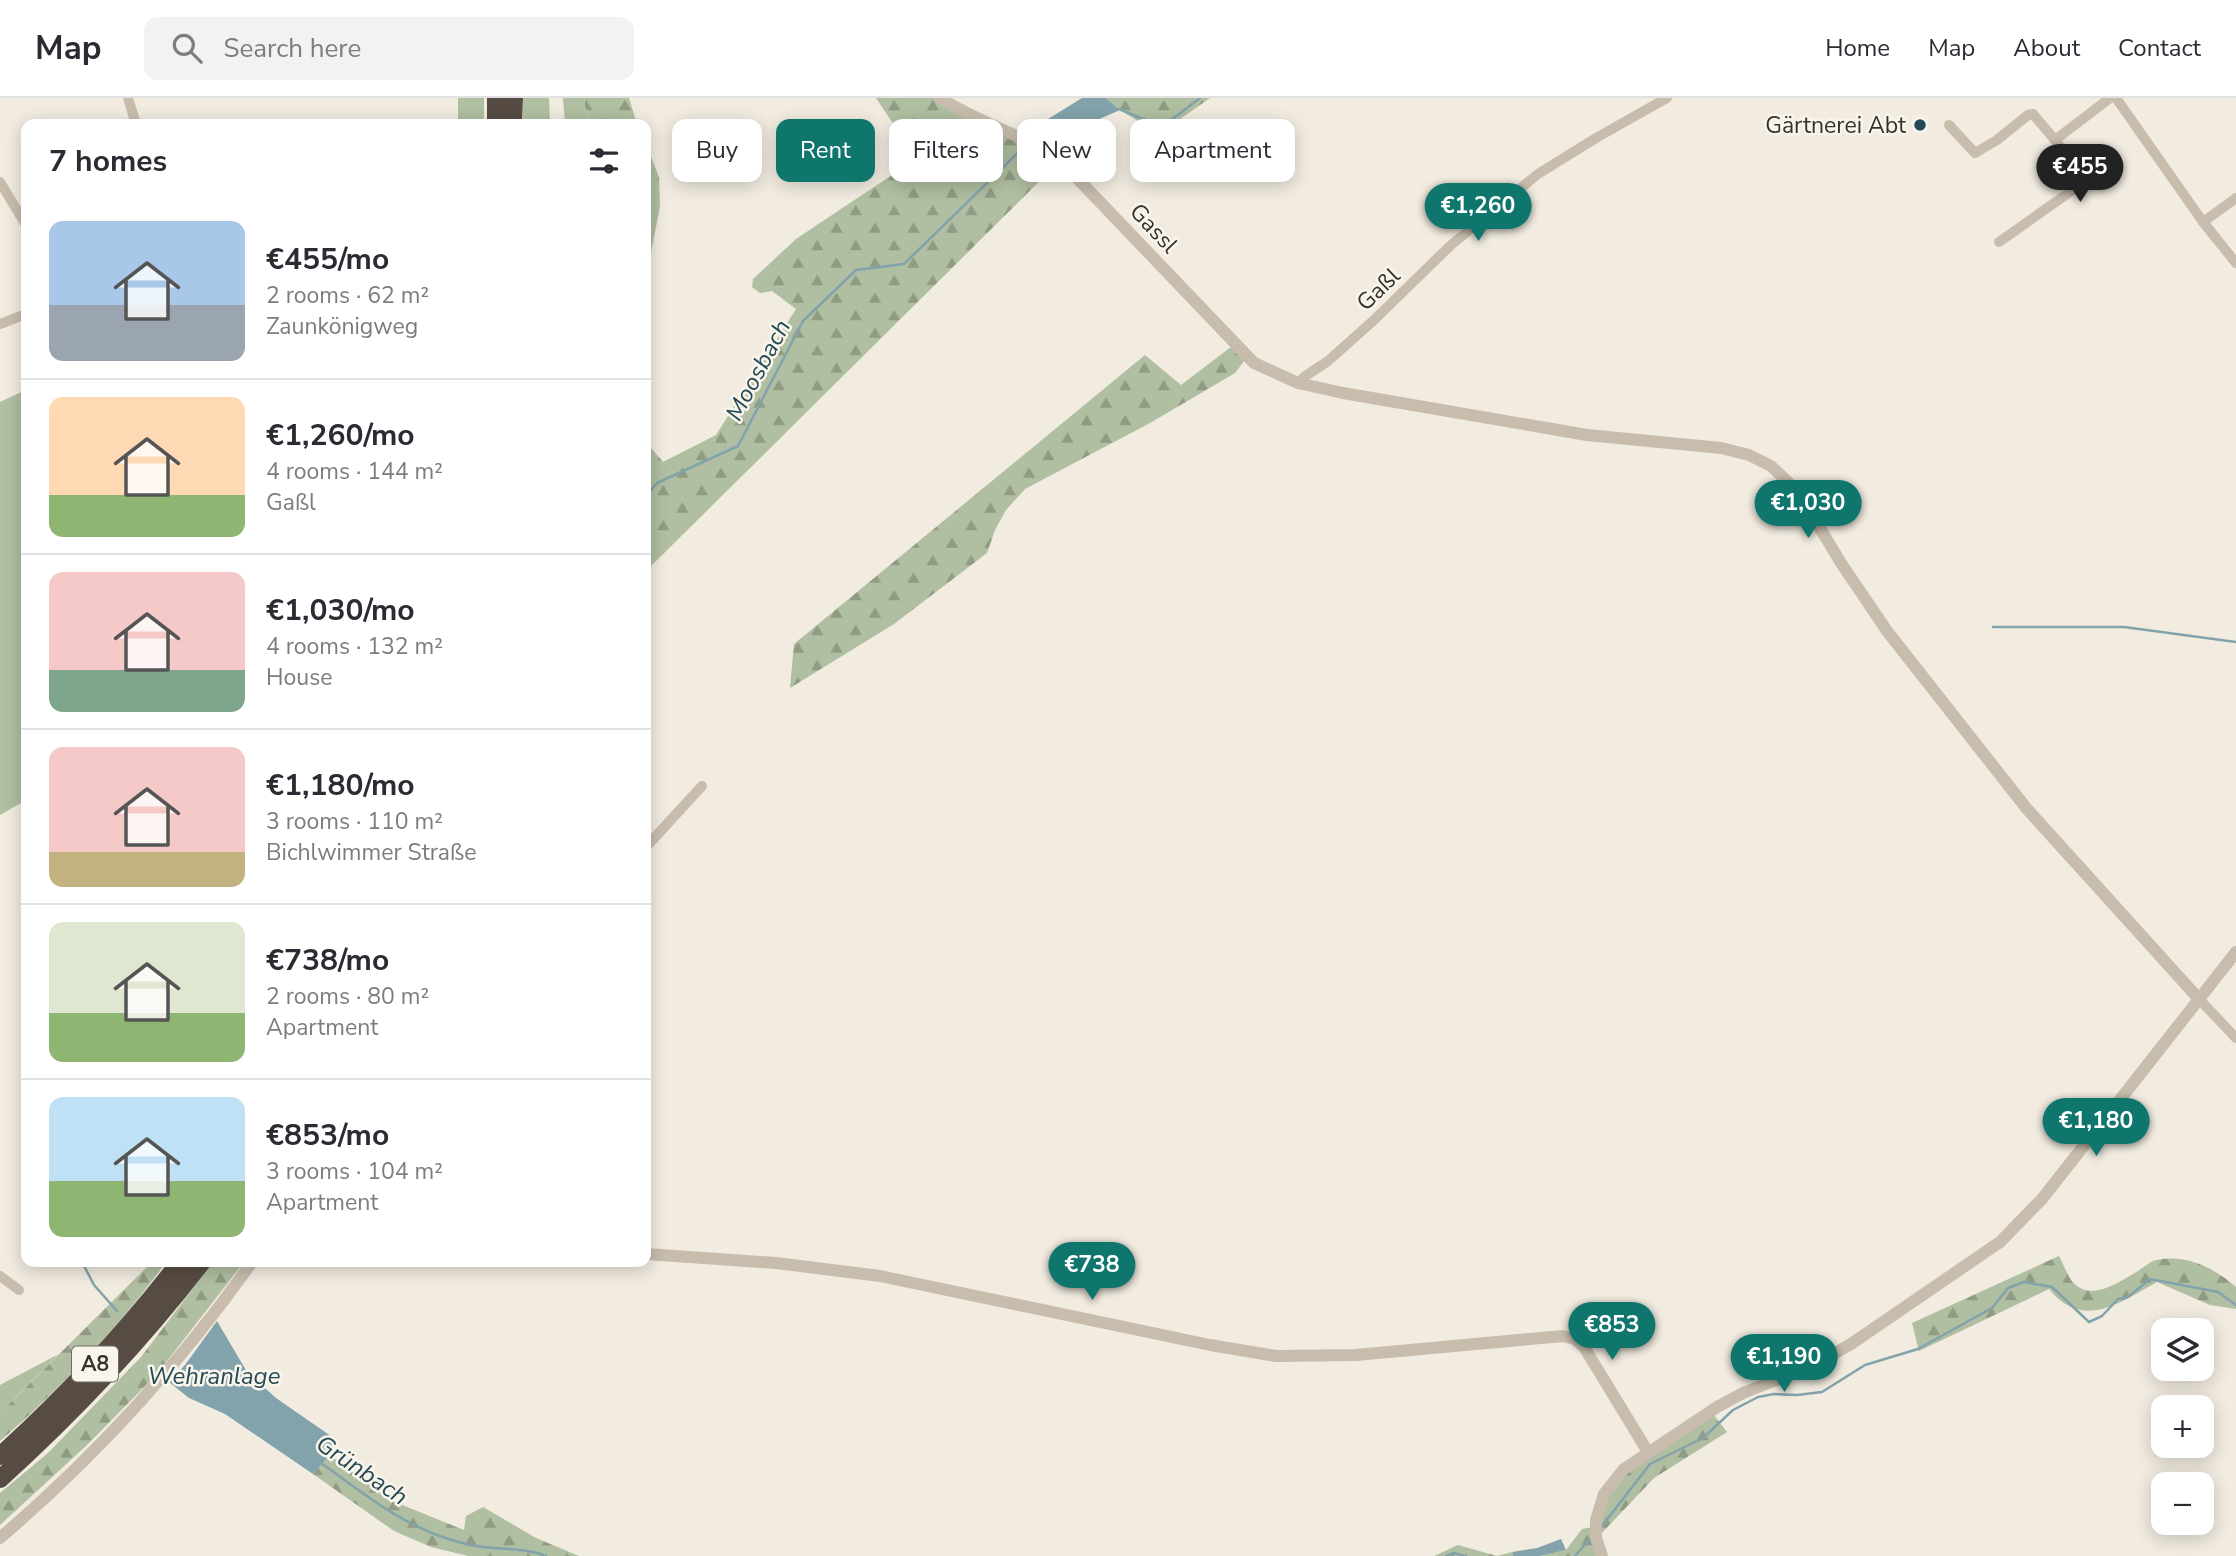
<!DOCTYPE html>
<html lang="en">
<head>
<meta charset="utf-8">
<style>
  body { margin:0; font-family:"Nunito Sans",sans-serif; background:#f2f2f3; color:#2b2b33; height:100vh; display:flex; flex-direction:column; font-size:26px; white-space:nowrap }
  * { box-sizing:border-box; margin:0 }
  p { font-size:23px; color:#7c7c81 }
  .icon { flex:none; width:38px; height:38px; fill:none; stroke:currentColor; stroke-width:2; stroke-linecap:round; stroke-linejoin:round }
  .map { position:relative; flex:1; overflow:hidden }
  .drawer { position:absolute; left:21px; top:21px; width:630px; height:1148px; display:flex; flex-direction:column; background:#fff; border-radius:14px; box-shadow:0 4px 18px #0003 }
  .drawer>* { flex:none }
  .top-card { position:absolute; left:672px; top:21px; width:665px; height:63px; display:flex; gap:14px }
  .controls { position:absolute; left:2151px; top:1220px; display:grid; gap:14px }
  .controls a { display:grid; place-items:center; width:63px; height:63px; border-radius:14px; background:#fff; box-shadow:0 4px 18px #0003; font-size:35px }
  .price { position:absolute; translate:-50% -60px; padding:0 16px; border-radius:24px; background:#0f766e; color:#fff; font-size:23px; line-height:46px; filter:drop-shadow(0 2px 4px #0008) }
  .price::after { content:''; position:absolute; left:50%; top:42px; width:21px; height:16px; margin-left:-10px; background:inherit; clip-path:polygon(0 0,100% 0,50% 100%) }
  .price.on { background:#222; color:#fff }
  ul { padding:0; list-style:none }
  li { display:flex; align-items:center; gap:21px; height:175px; padding:0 28px }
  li+li { border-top:2px solid #e1e1e2 }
  li span { display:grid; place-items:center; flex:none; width:196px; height:140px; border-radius:14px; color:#555 }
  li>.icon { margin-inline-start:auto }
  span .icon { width:84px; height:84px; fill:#fffc; stroke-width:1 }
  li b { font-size:30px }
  h2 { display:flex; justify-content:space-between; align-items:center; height:84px; padding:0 28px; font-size:30px }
  .chip { padding:0 24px; border-radius:14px; background:#fff; box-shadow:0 4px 18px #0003; font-size:24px; line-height:63px }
  .chip.on { background:#0f766e; color:#fff }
  header { display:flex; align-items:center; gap:42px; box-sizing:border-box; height:98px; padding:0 35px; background:#fff; border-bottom:2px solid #e1e1e2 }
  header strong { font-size:33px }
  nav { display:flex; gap:38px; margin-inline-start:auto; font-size:24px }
  .search { width:490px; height:63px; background:#f2f2f3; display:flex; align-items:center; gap:18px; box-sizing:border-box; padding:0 24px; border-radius:14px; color:#7c7c81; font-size:26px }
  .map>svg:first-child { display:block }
  .green { fill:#b0bea1 }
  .forest { fill:url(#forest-firs) }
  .water { fill:#82a3ab }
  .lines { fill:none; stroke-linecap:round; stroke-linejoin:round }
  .stream { stroke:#82a3ab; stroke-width:2.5 }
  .minor { stroke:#c8bdad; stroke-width:10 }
  .tertiary { stroke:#c8bdad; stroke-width:12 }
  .motorway { stroke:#574c43; stroke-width:18 }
  .poi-dot { fill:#244a54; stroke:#f9f5ec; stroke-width:2.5 }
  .labels { text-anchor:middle; stroke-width:5; stroke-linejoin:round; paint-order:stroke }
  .shield { fill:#f9f5ec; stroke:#716c65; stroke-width:2 }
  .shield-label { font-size:21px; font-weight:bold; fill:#37312b }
  .poi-label { font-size:23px; fill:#37312b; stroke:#f9f5ec; text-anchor:end }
  .street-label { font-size:23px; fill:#37312b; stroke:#f9f5ec }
  .water-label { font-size:24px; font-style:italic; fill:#244a54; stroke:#f9f5ec }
</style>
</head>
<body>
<header>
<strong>Map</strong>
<div class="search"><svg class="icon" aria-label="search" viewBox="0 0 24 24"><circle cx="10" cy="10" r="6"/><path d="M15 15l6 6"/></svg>Search here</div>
<nav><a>Home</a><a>Map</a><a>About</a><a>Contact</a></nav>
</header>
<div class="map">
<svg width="2236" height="1458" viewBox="0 0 2236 1458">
  <defs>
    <pattern id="forest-firs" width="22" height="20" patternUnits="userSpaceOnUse" patternTransform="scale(1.75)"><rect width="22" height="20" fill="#b0bea1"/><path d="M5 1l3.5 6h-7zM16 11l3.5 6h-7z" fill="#909b83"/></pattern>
  </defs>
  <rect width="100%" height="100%" fill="#f1ebe0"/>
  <g class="green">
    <rect x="458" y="0" width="26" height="26"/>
    <polygon points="523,0 549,0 550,26 523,26"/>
    <polygon points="563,0 584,0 585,9 593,26 565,26"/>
    <polygon points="26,292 26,702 0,717 0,304"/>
    <polygon points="59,1256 0,1315 0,1287"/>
  </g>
  <g class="forest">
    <polygon points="584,0 629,0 637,26 593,26 585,9"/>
    <polygon points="876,0 934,0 954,14 1032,47 1058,65 646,473 646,344 663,364 716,337 796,211 772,193 760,195 752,189 753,181 796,141 904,69 911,52"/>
    <polygon points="1106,0 1210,0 1159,36 1120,12"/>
    <polygon points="646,46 659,79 660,108 646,181"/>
    <polygon points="1231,249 1245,262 1235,275 1150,325 1025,391 1006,412 995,432 987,455 894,526 790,590 794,546 1145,257 1181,287"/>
    <path d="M 2059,1158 C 2063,1165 2066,1174 2071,1182 C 2089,1206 2119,1184 2138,1173 C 2144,1169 2151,1163 2157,1162 C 2187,1156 2214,1170 2236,1189 L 2236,1211 L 2210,1207 L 2157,1184 C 2119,1205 2083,1233 2049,1191 L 1919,1253 L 1912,1225 Z"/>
    <path d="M 152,1164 L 166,1164 C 120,1228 59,1292 0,1343 L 0,1315 Z"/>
    <polygon points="213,1164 244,1164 157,1276 87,1347 0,1427 0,1395 48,1355 141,1259"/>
    <path d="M 1713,1316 L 1727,1334 L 1654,1380 L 1600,1437 C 1602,1421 1604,1405 1613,1391 C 1632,1363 1684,1336 1713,1316 Z"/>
    <polygon points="330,1357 390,1402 464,1432 466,1418 483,1409 536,1440 579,1458 468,1458 431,1449 394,1433 313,1376"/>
    <polygon points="1592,1429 1600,1458 1540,1458 1566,1452 1582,1431"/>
    <polygon points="1458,1447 1497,1458 1512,1454 1513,1458 1434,1458"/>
  </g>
  <g class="water">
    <polygon points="1082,0 1106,0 1120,12 1056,40 1040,26"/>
    <polygon points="217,1223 247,1274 276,1300 338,1343 330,1357 313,1376 225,1316 189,1300 169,1284 185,1267"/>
    <polygon points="1561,1441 1566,1452 1540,1458 1513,1458 1512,1454 1537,1450"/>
  </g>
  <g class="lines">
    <g class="stream">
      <polyline points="1119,11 1162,29 1200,0"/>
      <polyline points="1032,41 1046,31"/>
      <polyline points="646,398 657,385 738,348 803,223 856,172 904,166 1027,46"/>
      <polyline points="1993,529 2124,529 2236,544"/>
      <polyline points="82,1164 94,1187 117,1213"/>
      <path d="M 321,1365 C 369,1399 407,1432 466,1446 C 492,1453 520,1448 546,1458"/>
      <polyline points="1602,1428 1650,1366 1703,1340 1733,1312 1758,1299 1774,1296 1797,1297 1822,1294 1865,1267 1918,1251 1992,1210 2008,1190 2024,1184 2052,1189 2089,1224 2102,1218 2118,1201 2128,1199 2150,1181 2218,1194 2236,1207"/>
      <polyline points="1446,1458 1453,1455 1466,1458"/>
      <polyline points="1575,1458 1590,1441"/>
    </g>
    <g class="minor">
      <polyline points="128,0 136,26"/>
      <polyline points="2116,0 2203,124 2236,165"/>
      <polyline points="1949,27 1975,55 1997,42 2028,17 2033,16 2055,42 2110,0"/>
      <polyline points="0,84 26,127"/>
      <polyline points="2203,124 2236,100"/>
      <polyline points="1999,144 2077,89 2081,83 2080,77 2055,42"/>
      <polyline points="0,226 26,216"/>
      <polyline points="1298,285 1304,279 1328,263 1374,222 1451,147 1538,76 1596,40 1667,0"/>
      <polyline points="646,749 702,688"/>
      <polyline points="2199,901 2236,940"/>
      <polyline points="0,1178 19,1192"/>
    </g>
    <g class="tertiary">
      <path d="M 940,0 C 976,23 1017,36 1054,56 L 1254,265 L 1298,285 L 1343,295 L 1587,337 L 1721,350 L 1749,357 L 1771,368 L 1791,387 L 1806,407 L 1841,465 L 1887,533 L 2027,711 L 2199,901"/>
      <polyline points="646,1156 776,1165 880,1178 1210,1247 1276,1258 1356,1257 1563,1238 1575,1241 1584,1249 1648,1354"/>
      <path d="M 0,1440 C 96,1358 179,1267 252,1164"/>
      <polyline points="1602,1458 1596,1440 1596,1422 1604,1396 1624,1371 1717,1309 1743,1295 1814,1267 1851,1246 2000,1144 2042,1101 2236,854"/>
    </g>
    <g class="motorway">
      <polyline points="496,26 496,0"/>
      <polyline points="513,26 514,0"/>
      <path d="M 0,1358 C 66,1298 126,1234 180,1164"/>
      <path d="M 0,1381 C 74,1314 141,1243 202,1164"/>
    </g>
  </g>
  <circle class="poi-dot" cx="1920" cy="27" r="7"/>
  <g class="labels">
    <rect class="shield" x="72" y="1248.5" width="46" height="35" rx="5"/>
    <g class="shield-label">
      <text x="95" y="1273">A8</text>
    </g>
    <g class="poi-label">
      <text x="1906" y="35">Gärtnerei Abt</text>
    </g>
    <g class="street-label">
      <text transform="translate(1154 130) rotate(47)" y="8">Gassl</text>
      <text transform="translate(1378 191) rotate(-44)" y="8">Gaßl</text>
    </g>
    <g class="water-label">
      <text transform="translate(758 272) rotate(-62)" y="8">Moosbach</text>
      <text x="214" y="1286">Wehranlage</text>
      <text transform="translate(362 1372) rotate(34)" y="8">Grünbach</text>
    </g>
  </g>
</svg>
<div class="controls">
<a><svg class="icon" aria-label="layers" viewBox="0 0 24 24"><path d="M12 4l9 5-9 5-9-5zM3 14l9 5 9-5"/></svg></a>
<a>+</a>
<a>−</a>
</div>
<b class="price on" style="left:2080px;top:106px">€455</b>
<b class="price" style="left:1478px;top:145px">€1,260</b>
<b class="price" style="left:1808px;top:442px">€1,030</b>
<b class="price" style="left:2096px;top:1060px">€1,180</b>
<b class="price" style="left:1092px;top:1204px">€738</b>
<b class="price" style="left:1612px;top:1264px">€853</b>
<b class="price" style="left:1784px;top:1296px">€1,190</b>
<div class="top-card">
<a class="chip">Buy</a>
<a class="chip on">Rent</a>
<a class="chip">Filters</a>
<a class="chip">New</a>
<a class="chip">Apartment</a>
</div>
<section class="drawer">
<h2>7 homes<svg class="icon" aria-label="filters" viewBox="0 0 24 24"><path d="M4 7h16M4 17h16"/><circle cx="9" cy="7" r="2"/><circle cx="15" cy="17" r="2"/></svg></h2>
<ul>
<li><span style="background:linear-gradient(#a9c7e8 60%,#9aa5b1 0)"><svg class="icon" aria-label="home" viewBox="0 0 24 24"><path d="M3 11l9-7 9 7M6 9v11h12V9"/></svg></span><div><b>€455/mo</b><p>2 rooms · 62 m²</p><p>Zaunkönigweg</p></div></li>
<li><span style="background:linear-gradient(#ffd9b3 70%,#8fb573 0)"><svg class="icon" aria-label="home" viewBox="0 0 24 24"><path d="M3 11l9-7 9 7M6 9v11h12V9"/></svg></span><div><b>€1,260/mo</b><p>4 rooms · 144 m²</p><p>Gaßl</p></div></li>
<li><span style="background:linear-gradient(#f6c9c9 70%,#7fa58c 0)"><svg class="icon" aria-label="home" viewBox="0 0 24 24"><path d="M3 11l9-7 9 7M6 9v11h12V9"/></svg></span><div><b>€1,030/mo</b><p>4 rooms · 132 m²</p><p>House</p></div></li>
<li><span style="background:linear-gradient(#f6c9c9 75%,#c2b280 0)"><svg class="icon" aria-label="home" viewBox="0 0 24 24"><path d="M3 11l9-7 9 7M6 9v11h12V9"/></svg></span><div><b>€1,180/mo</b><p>3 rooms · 110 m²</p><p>Bichlwimmer Straße</p></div></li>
<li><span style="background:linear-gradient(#dfe7d0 65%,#8fb573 0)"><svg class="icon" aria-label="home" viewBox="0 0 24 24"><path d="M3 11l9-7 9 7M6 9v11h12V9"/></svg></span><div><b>€738/mo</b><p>2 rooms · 80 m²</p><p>Apartment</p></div></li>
<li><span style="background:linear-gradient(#bfe0f5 60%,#8fb573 0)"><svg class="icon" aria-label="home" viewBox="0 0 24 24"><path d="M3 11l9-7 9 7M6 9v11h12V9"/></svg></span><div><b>€853/mo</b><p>3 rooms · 104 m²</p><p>Apartment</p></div></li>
</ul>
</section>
</div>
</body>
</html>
